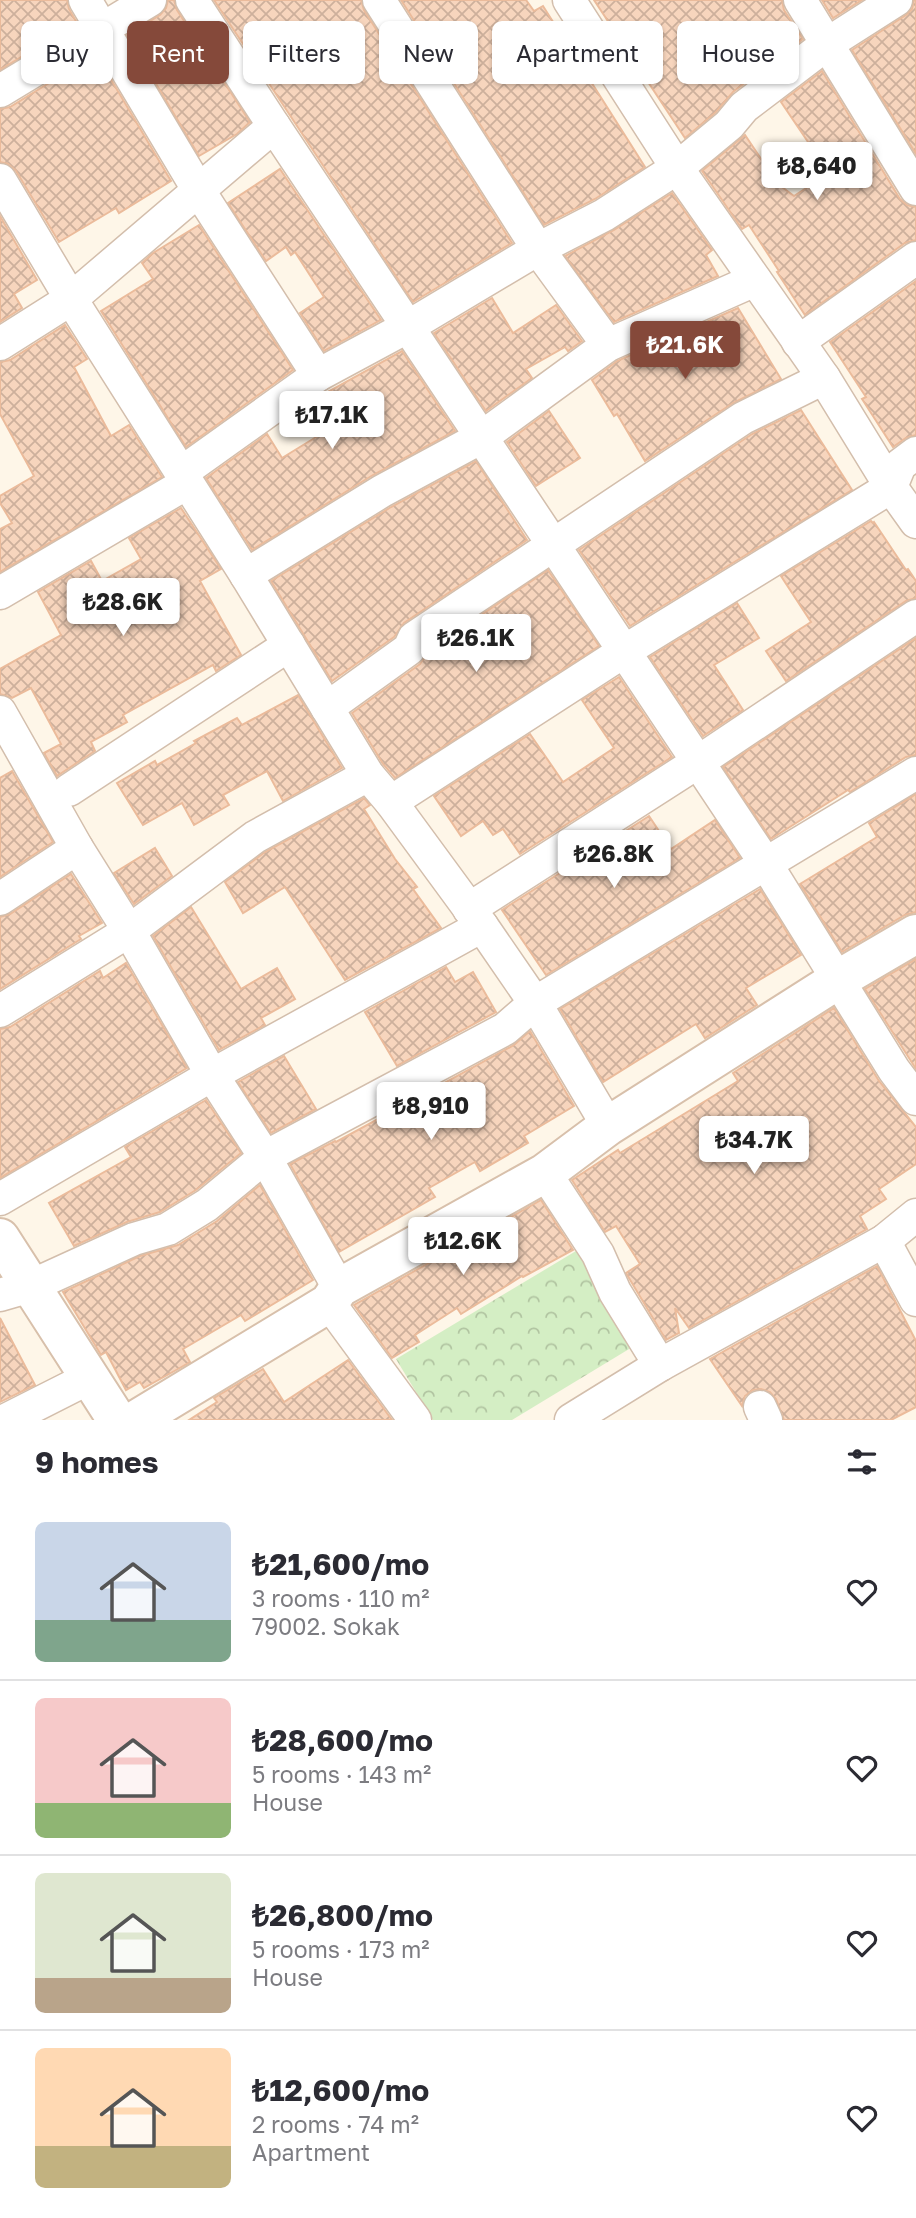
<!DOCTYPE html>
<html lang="en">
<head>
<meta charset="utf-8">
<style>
  body { margin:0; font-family:"Golos Text",sans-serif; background:#f7f7f7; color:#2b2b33; height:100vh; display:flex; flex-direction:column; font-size:26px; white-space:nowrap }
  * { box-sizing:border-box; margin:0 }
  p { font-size:23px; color:#7c7c81 }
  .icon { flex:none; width:38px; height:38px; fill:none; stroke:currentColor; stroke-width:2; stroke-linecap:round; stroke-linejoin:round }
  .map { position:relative; height:1420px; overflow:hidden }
  .sheet { display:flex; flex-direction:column; background:#fff; flex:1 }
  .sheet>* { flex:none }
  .banner { position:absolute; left:21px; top:21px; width:875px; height:63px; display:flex; gap:14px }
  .price { position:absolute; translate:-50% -60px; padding:0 16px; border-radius:7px; background:#fff; color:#222; font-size:23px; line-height:46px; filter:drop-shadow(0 2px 4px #0008) }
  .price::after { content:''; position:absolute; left:50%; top:42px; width:21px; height:16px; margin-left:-10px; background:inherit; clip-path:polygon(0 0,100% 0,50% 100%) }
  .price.selected { background:#85493a; color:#fff }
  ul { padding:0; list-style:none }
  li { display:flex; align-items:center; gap:21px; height:175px; padding:0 35px }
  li+li { border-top:2px solid #e1e1e2 }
  li span { display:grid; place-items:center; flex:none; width:196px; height:140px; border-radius:10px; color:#555 }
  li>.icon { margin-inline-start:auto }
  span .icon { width:84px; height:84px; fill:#fffc; stroke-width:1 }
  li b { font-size:30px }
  h2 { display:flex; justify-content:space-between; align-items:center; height:84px; padding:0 35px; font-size:30px }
  .tag { padding:0 24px; border-radius:10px; background:#fff; box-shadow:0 2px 5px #0004; font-size:24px; line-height:63px }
  .tag.selected { background:#85493a; color:#fff }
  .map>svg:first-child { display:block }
  .park { fill:url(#park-crowns) }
  .building { fill:url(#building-cross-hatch); stroke:#ebbb9b; stroke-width:2 }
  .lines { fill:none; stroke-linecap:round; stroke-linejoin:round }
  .street-casing { stroke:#d3beac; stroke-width:35 }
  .secondary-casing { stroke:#d8c0ab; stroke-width:42 }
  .street { stroke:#fff; stroke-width:32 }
  .secondary { stroke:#fff; stroke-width:38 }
</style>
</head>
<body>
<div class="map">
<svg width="916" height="1420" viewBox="0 0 916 1420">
  <defs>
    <pattern id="park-crowns" width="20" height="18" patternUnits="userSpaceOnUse" patternTransform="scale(1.75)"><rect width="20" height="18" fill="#d4eec4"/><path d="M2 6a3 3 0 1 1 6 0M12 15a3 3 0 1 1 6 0" fill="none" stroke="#b1c4a1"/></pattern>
    <pattern id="building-cross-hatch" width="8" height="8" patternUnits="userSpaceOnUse" patternTransform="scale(1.75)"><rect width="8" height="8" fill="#f7d5bd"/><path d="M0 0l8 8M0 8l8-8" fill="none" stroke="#cdb09c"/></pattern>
  </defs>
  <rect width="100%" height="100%" fill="#fef6e8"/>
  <polygon class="park" points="581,1248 639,1343 512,1420 433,1420 396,1359"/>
  <g class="building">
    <polygon points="0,0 67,0 69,9 77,23 0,70"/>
    <polygon points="168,0 174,0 177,10 250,122 237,134 199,156 127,35 160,15 166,8"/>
    <polygon points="214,0 361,0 364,10 512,243 413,302"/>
    <polygon points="401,0 526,0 534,11 543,6 645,167 595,199 544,225"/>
    <polygon points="594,0 782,0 784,10 803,39 733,92 716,112 685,138"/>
    <polygon points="822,0 862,0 833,18"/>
    <polygon points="914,0 916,0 916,154 852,50 906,15 912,9"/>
    <polygon points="96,54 171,181 119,213 116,208 59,242 16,171 8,164 0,162 0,109 10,107"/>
    <polygon points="822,71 900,199 907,205 916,207 916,240 905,243 805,315 777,272 779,271 749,225 742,229 702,171 745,135 778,184 794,196 829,173 781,102"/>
    <polygon points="280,169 381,320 324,351 300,313 324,297 295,252 291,255 286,247 266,261 228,203"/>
    <polygon points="672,193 712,250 706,255 718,276 614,322 565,256 614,230"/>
    <polygon points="0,216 37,280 14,294 22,308 0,322"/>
    <polygon points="199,225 293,370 186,447 101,311 153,279 142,263 153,253"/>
    <polygon points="916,281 916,435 906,438 893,447 862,399 866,397 830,342"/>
    <polygon points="492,298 513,333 556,305 582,341 568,351 565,347 526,369 532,378 486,411 434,333"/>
    <polygon points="738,308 781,379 733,403 645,461 617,414 614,416 592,380 617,361"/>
    <polygon points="65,325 87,359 74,367 111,436 129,425 162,477 0,572 0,529 12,523 0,503 0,496 34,476 0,414 0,362 10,360"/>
    <polygon points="402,351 455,431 373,475 252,550 206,478 267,434 282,458 339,423 322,395"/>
    <polygon points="801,410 852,490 630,626 579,550 752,434"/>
    <polygon points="549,411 580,458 536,486 507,442"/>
    <polygon points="476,461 527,540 404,623 394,637 332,681 271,581 391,507"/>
    <polygon points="181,508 221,569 200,581 241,655 216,671 213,665 123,715 127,722 91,742 95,751 57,776 44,753 61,744 31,688 12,698 0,694 0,669 61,635 38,592 91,561 102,581 141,559 129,538"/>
    <polygon points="871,521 873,523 874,522 906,570 908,569 916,581 916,598 906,601 786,681 766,651 811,622 781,576"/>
    <polygon points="548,570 599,646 395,778 383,764 352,713 420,664 429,650"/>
    <polygon points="737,603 759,638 714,665 743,710 703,736 650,657"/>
    <polygon points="916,638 916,755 906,757 850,792 848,790 771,839 723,767"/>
    <polygon points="619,677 672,757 520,854 503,829 493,835 483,821 461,836 434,796 530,734 563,782 614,748 582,700"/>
    <polygon points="298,695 342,768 283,801 267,771 223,795 229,805 194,825 182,803 143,825 117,783 155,761 157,765 196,743 194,741 237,718 242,725"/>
    <polygon points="12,771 53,842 0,877 0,778"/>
    <polygon points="916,794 916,912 905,915 842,952 800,884 877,837 869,823"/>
    <polygon points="364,798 370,805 364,809 395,859 417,887 413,889 441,928 345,980 285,887 243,913 225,882 265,852"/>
    <polygon points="649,816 671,849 715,820 740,858 546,975 502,910"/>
    <polygon points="155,848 172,876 134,904 114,873"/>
    <polygon points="71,874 102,923 79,936 81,939 0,989 0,917 10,914"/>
    <polygon points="760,889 801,955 746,988 757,1005 705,1038 696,1024 603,1082 560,1009"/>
    <polygon points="191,907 241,989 277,968 295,999 261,1018 265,1025 219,1050 153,936"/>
    <polygon points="916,959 916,1069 865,989"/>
    <polygon points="126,963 187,1068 0,1178 0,1029 10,1027 100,971 103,978"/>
    <polygon points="446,967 455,982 473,972 496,1012 397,1066 365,1012"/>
    <polygon points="834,1008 879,1081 916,1127 916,1164 879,1189 886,1199 860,1216 867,1229 689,1328 675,1308 679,1333 666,1340 626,1273 640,1264 616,1226 605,1232 572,1180 618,1150 620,1153 738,1081 733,1073"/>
    <polygon points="530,1031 574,1106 524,1136 528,1143 480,1171 475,1162 429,1188 435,1197 339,1252 290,1164 335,1141 336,1142 514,1045"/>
    <polygon points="284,1056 316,1109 271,1133 238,1082"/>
    <polygon points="206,1100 241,1153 196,1190 160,1212 127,1222 74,1246 49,1203 131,1157 125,1147"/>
    <polygon points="260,1185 313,1280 245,1321 241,1315 183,1349 190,1362 178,1369 144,1388 140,1382 126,1390 106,1352 101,1355 63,1292 140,1256 178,1245 217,1221"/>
    <polygon points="541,1200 573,1250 523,1277 522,1276 461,1314 457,1308 415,1335 419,1342 392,1358 354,1305"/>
    <polygon points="877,1266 916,1341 916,1407 891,1420 784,1420 776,1399 770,1392 761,1389 753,1390 745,1396 742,1406 710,1359"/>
    <polygon points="0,1318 35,1385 0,1402"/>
    <polygon points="348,1360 392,1420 189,1420 217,1402 214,1398 263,1369 284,1402"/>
  </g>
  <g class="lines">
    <g class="street-casing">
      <g id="street">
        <polyline points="85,0 199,191 318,375"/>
        <polyline points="192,0 274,126"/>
        <polyline points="379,0 538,249 608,345"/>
        <polyline points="569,0 677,168 824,378 891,487 916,522"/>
        <polyline points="800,0 916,189"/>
        <polyline points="0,91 150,0"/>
        <polyline points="0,180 71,299 246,575 368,775 391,802 482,926 535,1003 608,1126"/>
        <polyline points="798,342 916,258"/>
        <polyline points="0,344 71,299 274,126 766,864 894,1070 916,1099"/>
        <polyline points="181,473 318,375 409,326 538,249 604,215 677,168 729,125 744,107 827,44 896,0"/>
        <polyline points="246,575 382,491 482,437 608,345 755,280"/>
        <polyline points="0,593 187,483"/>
        <polyline points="327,708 409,649 414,638 743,418 824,378"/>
        <polyline points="0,712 77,848 129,931 212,1075 265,1157 339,1288"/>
        <polyline points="69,790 289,645"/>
        <polyline points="391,802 623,652 891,487 900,465 916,453"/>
        <polyline points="0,899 77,848"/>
        <polyline points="469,909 698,762 916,616"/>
        <polyline points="0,1011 129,931 255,837 368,775"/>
        <polyline points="545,1173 598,1254 615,1292 660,1365"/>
        <polyline points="0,1199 212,1075 482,926"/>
        <polyline points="884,1241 916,1300"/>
        <polyline points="0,1295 31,1286 134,1239 168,1229 207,1205 265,1157 505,1029 535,1003 916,773"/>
        <polyline points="329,1303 415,1420"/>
        <polyline points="760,1407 766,1420"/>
        <polyline points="6,1420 89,1378"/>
        <polyline points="571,1420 660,1365 884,1241 916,1215"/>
      </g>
    </g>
    <g class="secondary-casing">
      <g id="secondary">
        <polyline points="0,1238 117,1420"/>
        <polyline points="136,1420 329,1303 339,1288 545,1173 608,1126 839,979 916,934"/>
      </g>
    </g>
    <use href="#street" class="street"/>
    <use href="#secondary" class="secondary"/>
  </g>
</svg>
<b class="price" style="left:817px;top:202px">₺8,640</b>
<b class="price selected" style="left:685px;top:381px">₺21.6K</b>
<b class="price" style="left:332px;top:451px">₺17.1K</b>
<b class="price" style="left:123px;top:638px">₺28.6K</b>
<b class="price" style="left:476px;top:674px">₺26.1K</b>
<b class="price" style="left:614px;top:890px">₺26.8K</b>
<b class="price" style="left:431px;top:1142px">₺8,910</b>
<b class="price" style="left:754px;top:1176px">₺34.7K</b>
<b class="price" style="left:463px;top:1277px">₺12.6K</b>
<div class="banner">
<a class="tag">Buy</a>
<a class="tag selected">Rent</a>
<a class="tag">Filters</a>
<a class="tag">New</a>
<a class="tag">Apartment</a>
<a class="tag">House</a>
</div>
</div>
<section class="sheet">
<h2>9 homes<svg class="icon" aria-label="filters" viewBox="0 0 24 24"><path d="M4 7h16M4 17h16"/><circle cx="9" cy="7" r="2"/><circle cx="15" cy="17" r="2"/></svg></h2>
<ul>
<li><span style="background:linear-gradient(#c9d6e8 70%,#7fa58c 0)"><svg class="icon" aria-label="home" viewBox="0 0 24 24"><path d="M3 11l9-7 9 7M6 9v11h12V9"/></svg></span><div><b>₺21,600/mo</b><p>3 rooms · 110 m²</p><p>79002. Sokak</p></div><svg class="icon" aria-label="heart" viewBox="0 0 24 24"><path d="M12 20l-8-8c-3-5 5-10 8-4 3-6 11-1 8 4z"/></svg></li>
<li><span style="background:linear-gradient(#f6c9c9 75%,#8fb573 0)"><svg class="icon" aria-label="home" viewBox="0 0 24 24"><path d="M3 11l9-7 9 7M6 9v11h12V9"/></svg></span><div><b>₺28,600/mo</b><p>5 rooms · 143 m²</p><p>House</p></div><svg class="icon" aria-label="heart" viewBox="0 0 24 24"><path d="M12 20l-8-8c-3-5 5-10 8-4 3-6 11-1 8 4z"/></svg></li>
<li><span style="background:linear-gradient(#dfe7d0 75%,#b9a48a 0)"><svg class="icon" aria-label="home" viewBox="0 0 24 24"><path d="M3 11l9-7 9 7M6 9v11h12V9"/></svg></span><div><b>₺26,800/mo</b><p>5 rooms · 173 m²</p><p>House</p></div><svg class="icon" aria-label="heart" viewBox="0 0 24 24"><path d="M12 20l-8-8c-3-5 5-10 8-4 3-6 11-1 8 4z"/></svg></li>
<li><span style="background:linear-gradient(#ffd9b3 70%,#c2b280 0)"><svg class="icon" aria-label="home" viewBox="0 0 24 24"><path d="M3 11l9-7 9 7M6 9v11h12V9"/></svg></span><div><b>₺12,600/mo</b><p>2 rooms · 74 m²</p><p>Apartment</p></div><svg class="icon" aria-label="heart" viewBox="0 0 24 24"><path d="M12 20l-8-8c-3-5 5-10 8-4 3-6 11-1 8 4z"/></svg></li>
</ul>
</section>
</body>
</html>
